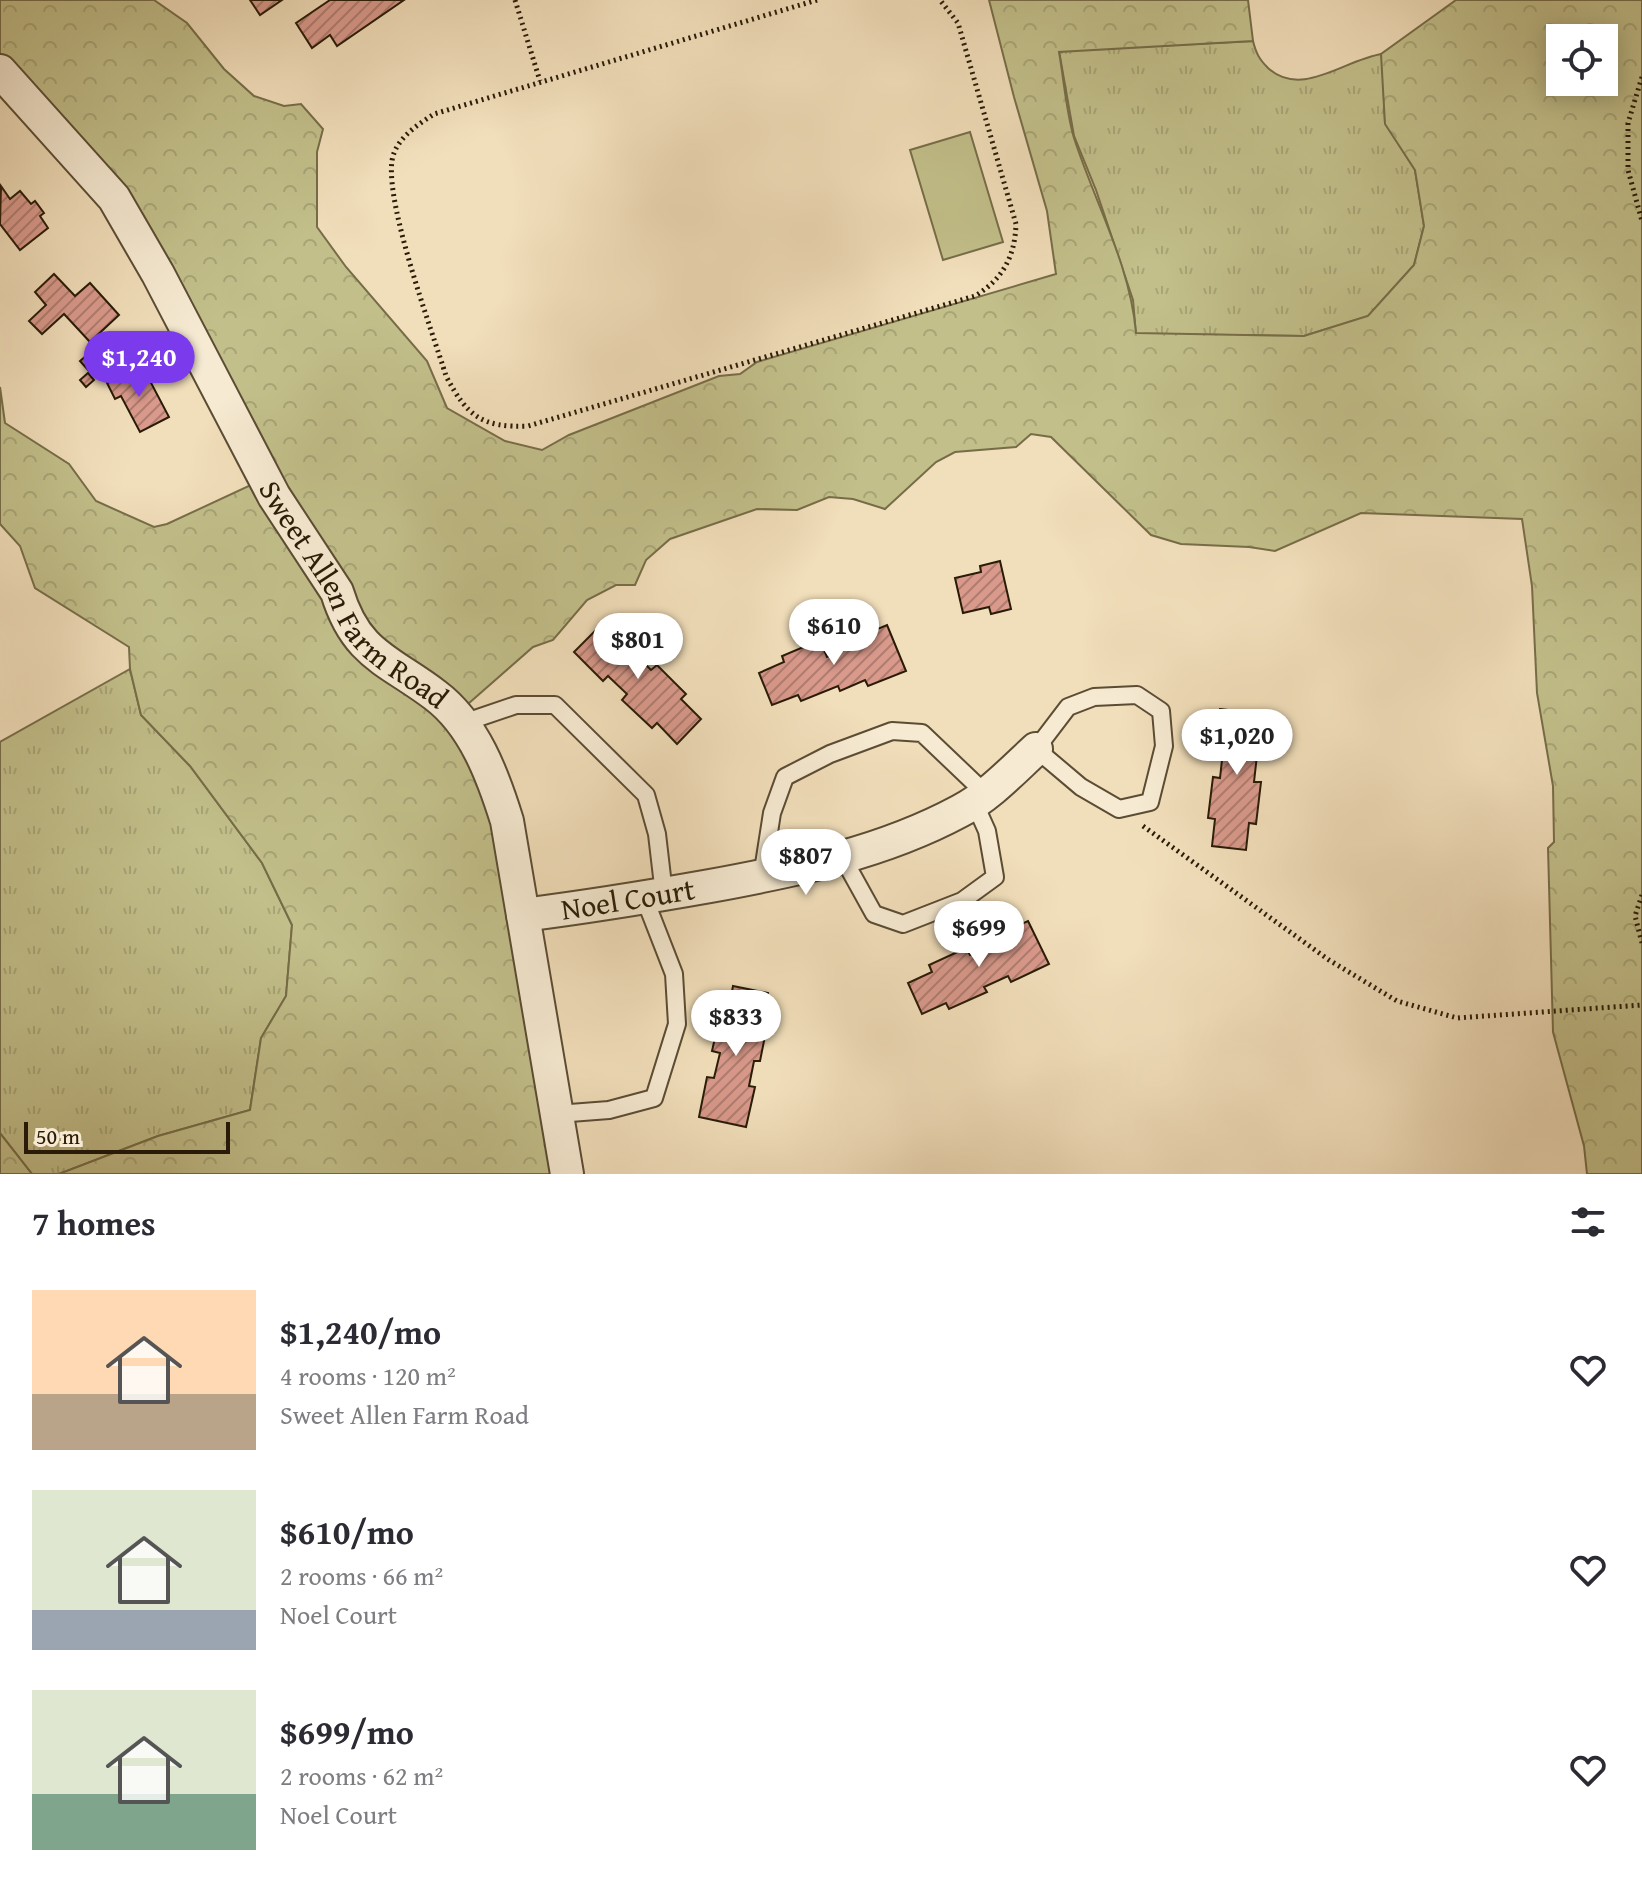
<!DOCTYPE html>
<html lang="en">
<head>
<meta charset="utf-8">
<style>
  body { margin:0; font-family:"Gentium Book Plus",serif; background:#f7f7f7; color:#2b2b33; height:100vh; display:flex; flex-direction:column; font-size:30px; white-space:nowrap }
  * { box-sizing:border-box; margin:0 }
  p { font-size:26px; color:#7c7c81 }
  .icon { flex:none; width:44px; height:44px; fill:none; stroke:currentColor; stroke-width:2; stroke-linecap:round; stroke-linejoin:round }
  .map { position:relative; height:1174px; overflow:hidden }
  .panel { display:flex; flex-direction:column; background:#fff; flex:1 }
  .panel>* { flex:none }
  .controls { position:absolute; left:1546px; top:24px; display:grid; gap:16px }
  .controls a { display:grid; place-items:center; width:72px; height:72px; border-radius:0px; background:#fff; box-shadow:0 4px 20px #0003; font-size:40px }
  .scale { position:absolute; left:24px; bottom:20px; width:206px; box-sizing:border-box; padding-left:8px; border:4px solid #291b07; border-top:0; font-size:22px; line-height:28px; white-space:nowrap; color:#291b07; -webkit-text-stroke:6px #f6ead2; paint-order:stroke }
  .price { position:absolute; translate:-50% -68px; padding:0 18px; border-radius:28px; background:#fff; color:#222; font-size:26px; line-height:52px; filter:drop-shadow(0 2px 4px #0008) }
  .price::after { content:''; position:absolute; left:50%; top:48px; width:24px; height:18px; margin-left:-12px; background:inherit; clip-path:polygon(0 0,100% 0,50% 100%) }
  .price.selected { background:#7c3aed; color:#fff }
  ul { padding:0; list-style:none }
  li { display:flex; align-items:center; gap:24px; height:200px; padding:0 32px }
  li span { display:grid; place-items:center; flex:none; width:224px; height:160px; border-radius:0px; color:#555 }
  li>.icon { margin-inline-start:auto }
  span .icon { width:96px; height:96px; fill:#fffc; stroke-width:1 }
  li b { font-size:34px }
  h2 { display:flex; justify-content:space-between; align-items:center; height:96px; padding:0 32px; font-size:34px }
  .map>svg:first-child { display:block }
  .grass { fill:url(#grass-tufts); stroke:#766d48; stroke-width:2 }
  .forest { fill:url(#forest-crowns); stroke:#766d48; stroke-width:2; fill-rule:evenodd }
  .park { fill:#c2bf8a; stroke:#766d48; stroke-width:2 }
  .building { fill:url(#building-hatch); stroke:#291b07; stroke-width:2 }
  .lines { fill:none; stroke-linecap:round; stroke-linejoin:round }
  .service-casing { stroke:#5b4c34; stroke-width:20 }
  .minor-casing { stroke:#5b4c34; stroke-width:36 }
  .path { stroke:#291b07; stroke-width:5; stroke-dasharray:2 4; stroke-linecap:butt }
  .service { stroke:#f6ead2; stroke-width:16 }
  .minor { stroke:#f6ead2; stroke-width:32 }
  .labels { text-anchor:middle; stroke-width:7; stroke-linejoin:round; paint-order:stroke }
  .street-label { font-size:30px; fill:#291b07; stroke:#f6ead2 }
</style>
</head>
<body>
<div class="map">
<svg width="1642" height="1174" viewBox="0 0 1642 1174">
  <defs>
    <pattern id="grass-tufts" width="24" height="20" patternUnits="userSpaceOnUse" patternTransform="scale(2)"><rect width="24" height="20" fill="#c2bf8a"/><path d="M3 7l-1-3M5 7V3M7 7l1-3M15 17l-1-3M17 17v-4M19 17l1-3" fill="none" stroke="#a7a476"/></pattern>
    <pattern id="forest-crowns" width="20" height="18" patternUnits="userSpaceOnUse" patternTransform="scale(2)"><rect width="20" height="18" fill="#c2bf8a"/><path d="M2 6a3 3 0 1 1 6 0M12 15a3 3 0 1 1 6 0" fill="none" stroke="#a7a476"/></pattern>
    <pattern id="building-hatch" width="6" height="6" patternUnits="userSpaceOnUse" patternTransform="scale(2)"><rect width="6" height="6" fill="#d9998b"/><path d="M-1 1l2-2M0 6l6-6M5 7l2-2" fill="none" stroke="#b07c70"/></pattern>
  </defs>
  <rect width="100%" height="100%" fill="#f1deba"/>
  <filter id="stains"><feTurbulence type="fractalNoise" baseFrequency=".0025" numOctaves="4"/><feColorMatrix values="0 0 0 0 .2 0 0 0 0 .09 0 0 0 0 .02 0 0 0 .5 -.17"/></filter>
  <radialGradient id="worn" r=".72"><stop offset=".6" stop-color="#630" stop-opacity="0"/><stop offset="1" stop-color="#630" stop-opacity=".3"/></radialGradient>
  <g class="grass">
    <path d="M 1253,41 C 1256,53 1259,59 1268,68 C 1302,99 1345,59 1382,54 L 1385,123 L 1415,170 L 1424,226 L 1414,265 L 1368,316 L 1304,336 L 1136,334 L 1133,300 L 1096,190 L 1074,136 L 1059,51 Z"/>
    <polygon points="130,669 141,715 190,766 262,863 292,925 286,996 261,1038 250,1110 158,1136 59,1174 32,1174 0,1133 0,742"/>
  </g>
  <g class="forest">
    <path d="M 0,0 L 154,0 L 187,23 L 224,69 L 254,96 L 284,106 L 301,104 L 323,129 L 317,152 L 317,227 L 346,267 L 427,361 L 447,408 L 505,441 L 542,450 L 569,435 L 719,376 L 740,374 L 757,362 L 1056,274 L 1047,211 L 1014,97 L 989,0 L 1248,0 L 1253,41 L 1059,52 C 1064,80 1066,111 1074,138 C 1095,203 1130,264 1136,333 L 1304,336 L 1368,316 L 1414,265 L 1424,226 L 1415,170 L 1385,124 L 1381,54 L 1456,0 L 1642,0 L 1642,1174 L 1587,1174 L 1584,1146 L 1553,1032 L 1548,848 L 1554,842 L 1553,786 L 1537,693 L 1532,586 L 1522,519 L 1361,513 L 1275,551 L 1249,547 L 1181,544 L 1151,535 L 1051,437 L 1031,434 L 1016,447 L 955,452 L 936,462 L 885,509 L 853,499 L 829,497 L 797,510 L 757,509 L 670,539 L 646,560 L 635,585 L 616,585 L 587,600 L 553,640 L 533,647 L 460,711 L 491,770 L 568,1174 L 59,1174 L 158,1136 L 250,1110 L 261,1038 L 286,996 L 292,925 L 262,863 L 190,766 L 141,715 L 130,669 L 129,647 L 35,588 L 20,546 L 0,524 L 0,387 L 5,423 L 69,464 L 96,501 L 154,527 L 167,524 L 266,478 L 153,260 L 0,66 ZM 1560,38 L 1604,38 L 1604,82 L 1560,82 Z"/>
    <polygon points="0,1133 32,1174 0,1174"/>
  </g>
  <polygon class="park" points="970,132 1003,242 943,260 910,150"/>
  <g class="building">
    <polygon points="250,0 282,0 260,15"/>
    <polygon points="330,0 404,0 337,46 330,35 312,48 296,23"/>
    <polygon points="1,186 10,199 20,191 31,204 35,201 44,213 40,216 48,228 20,250 0,224"/>
    <polygon points="54,274 75,296 90,283 119,315 90,342 64,314 42,334 29,321 46,305 35,292"/>
    <polygon points="96,347 105,356 89,371 80,361"/>
    <polygon points="135,368 142,382 149,379 169,417 140,432 121,396 115,399 107,383"/>
    <polygon points="88,373 94,380 86,387 80,380"/>
    <polygon points="1000,561 1011,609 991,614 989,607 963,613 955,578 981,572 980,566"/>
    <polygon points="608,618 638,647 633,652 651,670 657,665 686,694 681,699 701,719 677,744 657,723 652,728 622,700 627,694 608,676 603,681 574,652"/>
    <polygon points="887,625 906,671 868,686 865,680 840,691 838,686 801,701 798,695 772,705 759,673 784,662 782,656 820,640 827,657 851,647 849,641"/>
    <polygon points="1220,709 1269,715 1264,756 1257,755 1254,782 1261,782 1256,824 1249,823 1246,850 1212,846 1215,819 1208,818 1213,777 1220,778 1223,751 1216,750"/>
    <polygon points="1028,921 1049,964 1011,982 1008,976 984,987 987,992 949,1009 946,1003 922,1014 908,983 932,972 929,965 966,948 970,955 994,944 991,938"/>
    <polygon points="733,986 768,993 762,1020 768,1021 760,1061 754,1061 749,1086 755,1087 746,1127 699,1117 707,1077 714,1078 720,1053 712,1051 721,1011 728,1012"/>
  </g>
  <g class="lines">
    <g class="service-casing">
      <g id="service">
        <polygon points="1137,695 1161,711 1164,746 1150,802 1119,809 1081,787 1036,749 1068,707 1094,697"/>
        <polyline points="463,723 516,705 555,705 646,795 657,834 664,894"/>
        <polyline points="843,858 874,914 903,924 962,901 995,877 987,831 974,802"/>
        <polyline points="762,877 772,813 785,777 830,754 892,731 922,733 986,794"/>
        <polyline points="557,1114 609,1110 654,1098 677,1024 674,974 644,897"/>
      </g>
    </g>
    <g class="minor-casing">
      <g id="minor">
        <path id="s1" d="M 0,71 L 114,198 L 158,274 L 274,496 L 337,592 C 356,655 389,660 435,695 C 474,724 493,776 507,821 L 567,1174"/>
        <path id="s2" d="M 523,915 C 586,907 648,897 710,886 C 797,870 882,853 960,811 C 989,796 1012,771 1036,749"/>
      </g>
    </g>
    <g class="path">
      <polyline points="515,0 540,81"/>
      <path d="M 817,0 L 434,114 C 419,124 401,135 394,153 C 379,189 433,333 446,376 C 467,416 482,428 528,426 L 975,296 C 1003,279 1015,256 1016,224 L 958,23 L 940,0"/>
      <polyline points="1642,77 1628,123 1628,170 1642,221"/>
      <polyline points="1143,826 1329,960 1397,1001 1457,1018 1642,1005"/>
      <polyline points="1642,895 1635,916 1642,943"/>
    </g>
    <use href="#service" class="service"/>
    <use href="#minor" class="minor"/>
  </g>
  <g class="labels">
    <g class="street-label">
      <text dy="10" stroke="none"><textPath href="#s1" startOffset="638">Sweet Allen Farm Road</textPath></text>
      <text dy="10" stroke="none"><textPath href="#s2" startOffset="106">Noel Court</textPath></text>
    </g>
  </g>
  <rect width="100%" height="100%" filter="url(#stains)"/>
  <rect width="100%" height="100%" fill="url(#worn)"/>
</svg>
<div class="controls">
<a><svg class="icon" aria-label="locate" viewBox="0 0 24 24"><circle cx="12" cy="12" r="6"/><path d="M12 2v4M12 18v4M2 12h4M18 12h4"/></svg></a>
</div>
<div class="scale">50 m</div>
<b class="price selected" style="left:139px;top:399px">$1,240</b>
<b class="price" style="left:834px;top:667px">$610</b>
<b class="price" style="left:638px;top:681px">$801</b>
<b class="price" style="left:1237px;top:777px">$1,020</b>
<b class="price" style="left:806px;top:897px">$807</b>
<b class="price" style="left:979px;top:969px">$699</b>
<b class="price" style="left:736px;top:1058px">$833</b>
</div>
<section class="panel">
<h2>7 homes<svg class="icon" aria-label="filters" viewBox="0 0 24 24"><path d="M4 7h16M4 17h16"/><circle cx="9" cy="7" r="2"/><circle cx="15" cy="17" r="2"/></svg></h2>
<ul>
<li><span style="background:linear-gradient(#ffd9b3 65%,#b9a48a 0)"><svg class="icon" aria-label="home" viewBox="0 0 24 24"><path d="M3 11l9-7 9 7M6 9v11h12V9"/></svg></span><div><b>$1,240/mo</b><p>4 rooms · 120 m²</p><p>Sweet Allen Farm Road</p></div><svg class="icon" aria-label="heart" viewBox="0 0 24 24"><path d="M12 20l-8-8c-3-5 5-10 8-4 3-6 11-1 8 4z"/></svg></li>
<li><span style="background:linear-gradient(#dfe7d0 75%,#9aa5b1 0)"><svg class="icon" aria-label="home" viewBox="0 0 24 24"><path d="M3 11l9-7 9 7M6 9v11h12V9"/></svg></span><div><b>$610/mo</b><p>2 rooms · 66 m²</p><p>Noel Court</p></div><svg class="icon" aria-label="heart" viewBox="0 0 24 24"><path d="M12 20l-8-8c-3-5 5-10 8-4 3-6 11-1 8 4z"/></svg></li>
<li><span style="background:linear-gradient(#dfe7d0 65%,#7fa58c 0)"><svg class="icon" aria-label="home" viewBox="0 0 24 24"><path d="M3 11l9-7 9 7M6 9v11h12V9"/></svg></span><div><b>$699/mo</b><p>2 rooms · 62 m²</p><p>Noel Court</p></div><svg class="icon" aria-label="heart" viewBox="0 0 24 24"><path d="M12 20l-8-8c-3-5 5-10 8-4 3-6 11-1 8 4z"/></svg></li>
</ul>
</section>
</body>
</html>
